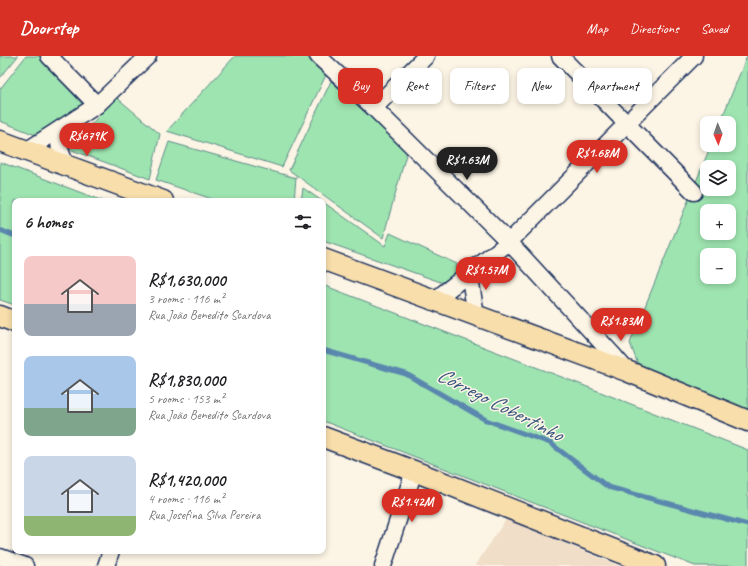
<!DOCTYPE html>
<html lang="en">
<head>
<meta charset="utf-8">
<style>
  body { margin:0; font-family:Caveat,sans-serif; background:#f6f6f6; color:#202124; height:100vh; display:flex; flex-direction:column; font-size:15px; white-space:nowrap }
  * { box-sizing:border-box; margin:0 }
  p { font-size:13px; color:#757577 }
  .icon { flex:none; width:22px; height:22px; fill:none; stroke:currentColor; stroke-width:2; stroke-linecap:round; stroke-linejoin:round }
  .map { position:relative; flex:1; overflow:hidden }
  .panel { position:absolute; left:12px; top:142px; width:314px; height:356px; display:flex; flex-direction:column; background:#fff; border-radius:8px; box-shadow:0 2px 6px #0003 }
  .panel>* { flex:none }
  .banner { position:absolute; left:338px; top:12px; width:350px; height:36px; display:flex; gap:8px }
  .needle { width:26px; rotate:178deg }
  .buttons { position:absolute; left:700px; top:60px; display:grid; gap:8px }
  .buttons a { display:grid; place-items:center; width:36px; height:36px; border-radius:8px; background:#fff; box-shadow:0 2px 6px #0003; font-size:20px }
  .price { position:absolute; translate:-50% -34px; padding:0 9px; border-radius:14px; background:#d93025; color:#fff; font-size:13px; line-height:26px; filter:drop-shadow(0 1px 2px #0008) }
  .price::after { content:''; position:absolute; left:50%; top:24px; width:12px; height:9px; margin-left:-6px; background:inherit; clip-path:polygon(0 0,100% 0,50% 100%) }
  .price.active { background:#222; color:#fff }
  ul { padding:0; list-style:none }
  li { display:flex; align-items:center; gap:12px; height:100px; padding:0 12px }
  li span { display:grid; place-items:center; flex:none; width:112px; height:80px; border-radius:8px; color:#555 }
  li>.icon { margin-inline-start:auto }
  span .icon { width:48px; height:48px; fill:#fffc; stroke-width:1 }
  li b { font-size:17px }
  h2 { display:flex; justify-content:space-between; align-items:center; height:48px; padding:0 12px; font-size:17px }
  .tag { padding:0 14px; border-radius:8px; background:#fff; box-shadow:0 2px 6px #0003; font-size:14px; line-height:36px }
  .tag.active { background:#d93025; color:#fff }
  header { display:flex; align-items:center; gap:24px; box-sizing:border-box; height:56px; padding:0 20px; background:#d93025; color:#fff }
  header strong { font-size:19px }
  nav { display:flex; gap:22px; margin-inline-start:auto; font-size:14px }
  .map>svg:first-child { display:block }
  .built { fill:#f0dec8 }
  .green { fill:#9ee4b0; stroke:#5c8a87; fill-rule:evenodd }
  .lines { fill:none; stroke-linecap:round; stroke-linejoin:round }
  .stream { stroke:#5a87ae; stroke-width:5 }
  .minor-casing { stroke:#1b2f5e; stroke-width:19 }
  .major-casing { stroke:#1b2f5e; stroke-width:23 }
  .minor { stroke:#fcf5e5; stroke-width:16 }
  .major { stroke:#f8deab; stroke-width:20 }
  .labels { text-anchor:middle; stroke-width:3; stroke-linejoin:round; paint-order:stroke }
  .water-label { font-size:21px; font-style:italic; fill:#355480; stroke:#fcf5e5 }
</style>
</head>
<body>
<header>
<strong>Doorstep</strong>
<nav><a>Map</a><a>Directions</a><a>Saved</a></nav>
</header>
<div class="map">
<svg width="748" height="510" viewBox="0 0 748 510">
  <rect width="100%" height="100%" fill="#fcf5e5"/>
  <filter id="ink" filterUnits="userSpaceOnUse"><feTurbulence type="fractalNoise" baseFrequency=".025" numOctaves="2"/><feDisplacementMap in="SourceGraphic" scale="8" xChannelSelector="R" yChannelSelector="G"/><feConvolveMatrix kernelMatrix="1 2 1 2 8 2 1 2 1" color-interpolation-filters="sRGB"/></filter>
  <g filter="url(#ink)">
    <polygon class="built" points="506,463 620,510 475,510"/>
    <g class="green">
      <polygon points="0,0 18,0 0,22"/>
      <polygon points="26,0 39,0 85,51 41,81 0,65 0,33"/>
      <polygon points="235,0 306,0 326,19 282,111 167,75"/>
      <path d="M 747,0 L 748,0 L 748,354 L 640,314 L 630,287 L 711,89 L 729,89 L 729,67 L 720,67 ZM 707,111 L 729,111 L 729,133 L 707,133 ZM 707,155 L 729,155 L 729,177 L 707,177 ZM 707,199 L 729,199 L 729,221 L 707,221 Z"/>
      <polygon points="331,25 407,95 383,182 289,114"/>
      <polygon points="116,41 160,78 150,123 69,93"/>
      <polygon points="169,86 296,122 294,145 218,145 156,124"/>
      <polygon points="0,106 103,145 15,145 15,249 0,244"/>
      <polygon points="303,132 322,145 301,145"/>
      <polygon points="323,146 385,190 390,177 457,208 452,230 323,185"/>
      <polygon points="323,229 603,337 748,394 748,510 695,510 323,365"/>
    </g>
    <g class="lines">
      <g class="stream">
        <polyline points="0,174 15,180"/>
        <polyline points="323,294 406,318 486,364 550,387 608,431 748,469"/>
      </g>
      <g class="minor-casing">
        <g id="minor">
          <polyline points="49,0 97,49"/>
          <polyline points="318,0 374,52 509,186 614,300 627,315"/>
          <polyline points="560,0 694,136"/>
          <polyline points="374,52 426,0"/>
          <path d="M 62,72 C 56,88 60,95 67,111"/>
          <polyline points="26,95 97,49 148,0"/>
          <polyline points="436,243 509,186 694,0"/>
          <polyline points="476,259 471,228 477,210"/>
          <polyline points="0,501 25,510"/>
          <polyline points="106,510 111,495"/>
          <polyline points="383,510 414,415"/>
        </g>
      </g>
      <g class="major-casing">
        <g id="major">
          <polyline points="0,85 163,145"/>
          <polyline points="323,203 627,315 748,365"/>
          <polyline points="0,260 15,266"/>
          <polyline points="323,381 414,415 655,510"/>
        </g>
      </g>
      <use href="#minor" class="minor"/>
      <use href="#major" class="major"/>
    </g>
  </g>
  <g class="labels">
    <g class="water-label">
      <text transform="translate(500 348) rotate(27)" y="7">Córrego Cobertinho</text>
    </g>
  </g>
</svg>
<div class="buttons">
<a><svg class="needle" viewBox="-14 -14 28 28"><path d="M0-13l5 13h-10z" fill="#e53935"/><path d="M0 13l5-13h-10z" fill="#757577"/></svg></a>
<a><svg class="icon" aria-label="layers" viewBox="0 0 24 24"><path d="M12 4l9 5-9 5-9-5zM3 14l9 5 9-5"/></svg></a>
<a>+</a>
<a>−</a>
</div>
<b class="price" style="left:87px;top:101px">R$679K</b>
<b class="price" style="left:597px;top:118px">R$1.68M</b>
<b class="price active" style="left:467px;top:125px">R$1.63M</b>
<b class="price" style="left:486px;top:235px">R$1.57M</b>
<b class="price" style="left:621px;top:286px">R$1.83M</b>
<b class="price" style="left:412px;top:467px">R$1.42M</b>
<div class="banner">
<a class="tag active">Buy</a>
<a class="tag">Rent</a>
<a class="tag">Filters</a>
<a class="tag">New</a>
<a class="tag">Apartment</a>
</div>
<section class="panel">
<h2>6 homes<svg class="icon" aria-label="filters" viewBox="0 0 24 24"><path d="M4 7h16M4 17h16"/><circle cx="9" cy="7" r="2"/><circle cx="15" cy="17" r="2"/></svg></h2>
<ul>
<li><span style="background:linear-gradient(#f6c9c9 60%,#9aa5b1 0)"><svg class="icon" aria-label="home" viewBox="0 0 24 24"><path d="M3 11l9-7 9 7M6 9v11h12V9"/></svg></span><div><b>R$1,630,000</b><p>3 rooms · 116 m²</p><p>Rua João Benedito Scardova</p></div></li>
<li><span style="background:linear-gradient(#a9c7e8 65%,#7fa58c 0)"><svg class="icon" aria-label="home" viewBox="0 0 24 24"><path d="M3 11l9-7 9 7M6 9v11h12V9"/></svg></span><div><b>R$1,830,000</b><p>5 rooms · 153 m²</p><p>Rua João Benedito Scardova</p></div></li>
<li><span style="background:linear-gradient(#c9d6e8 75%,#8fb573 0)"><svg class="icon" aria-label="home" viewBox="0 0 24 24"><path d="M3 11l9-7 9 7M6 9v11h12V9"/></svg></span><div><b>R$1,420,000</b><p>4 rooms · 116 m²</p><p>Rua Josefina Silva Pereira</p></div></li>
</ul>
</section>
</div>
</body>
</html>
